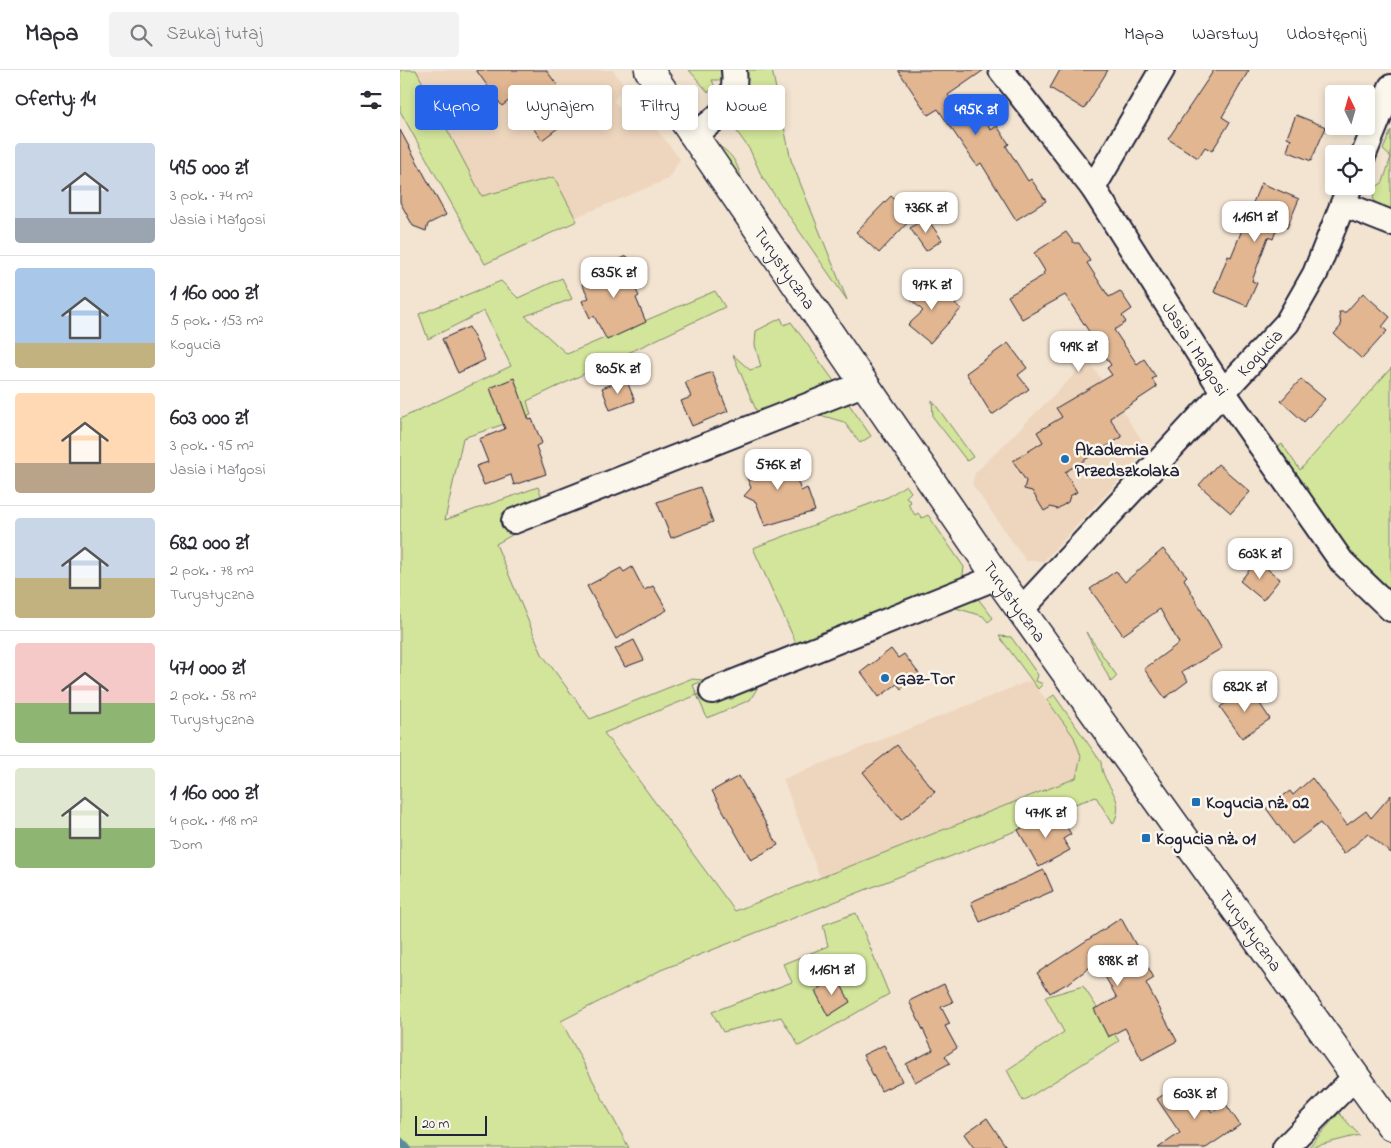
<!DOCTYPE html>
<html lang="pl">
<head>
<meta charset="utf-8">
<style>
  body { margin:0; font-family:"Indie Flower",sans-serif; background:#f2f2f3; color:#2b2b33; height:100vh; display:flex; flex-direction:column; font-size:19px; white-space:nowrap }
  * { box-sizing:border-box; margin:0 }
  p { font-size:16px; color:#7c7c81 }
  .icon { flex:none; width:28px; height:28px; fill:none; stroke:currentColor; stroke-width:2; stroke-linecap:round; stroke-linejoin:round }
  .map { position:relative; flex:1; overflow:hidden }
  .drawer { display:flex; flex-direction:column; background:#fff; width:400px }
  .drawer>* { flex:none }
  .banner { position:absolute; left:15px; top:15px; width:475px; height:45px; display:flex; gap:10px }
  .needle { width:32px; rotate:355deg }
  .tools { position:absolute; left:925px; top:15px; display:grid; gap:10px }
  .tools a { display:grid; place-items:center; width:50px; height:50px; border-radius:5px; background:#fff; box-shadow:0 2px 8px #0003; font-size:25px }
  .scale { position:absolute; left:15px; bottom:12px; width:72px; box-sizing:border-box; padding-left:5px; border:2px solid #22223b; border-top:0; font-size:14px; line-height:18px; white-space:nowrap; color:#22223b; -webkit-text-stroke:4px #fbf7ec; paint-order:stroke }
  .price { position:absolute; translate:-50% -42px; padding:0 11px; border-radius:10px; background:#fff; color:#222; font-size:16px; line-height:32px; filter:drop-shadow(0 1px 2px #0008) }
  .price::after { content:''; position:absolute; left:50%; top:30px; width:15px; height:11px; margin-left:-8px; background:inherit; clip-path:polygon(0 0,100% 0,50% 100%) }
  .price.current { background:#2563eb; color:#fff }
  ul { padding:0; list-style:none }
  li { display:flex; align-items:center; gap:15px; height:125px; padding:0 15px }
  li+li { border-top:1px solid #e1e1e2 }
  li span { display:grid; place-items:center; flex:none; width:140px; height:100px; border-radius:5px; color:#555 }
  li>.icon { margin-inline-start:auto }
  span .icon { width:60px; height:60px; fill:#fffc; stroke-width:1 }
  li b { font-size:21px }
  h2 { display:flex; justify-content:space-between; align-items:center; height:60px; padding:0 15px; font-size:21px }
  .pill { padding:0 18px; border-radius:5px; background:#fff; box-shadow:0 2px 8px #0003; font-size:18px; line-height:45px }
  .pill.current { background:#2563eb; color:#fff }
  header { display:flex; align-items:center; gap:30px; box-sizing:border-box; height:70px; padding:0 25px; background:#fff; border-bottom:1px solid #e1e1e2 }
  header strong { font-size:24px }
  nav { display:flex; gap:28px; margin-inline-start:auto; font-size:18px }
  .search { width:350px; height:45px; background:#f2f2f3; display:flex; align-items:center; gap:12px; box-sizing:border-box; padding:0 18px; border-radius:5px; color:#7c7c81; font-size:19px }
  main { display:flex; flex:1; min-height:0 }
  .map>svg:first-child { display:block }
  .built { fill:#eed6be }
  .green { fill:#d2e59a; stroke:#7a846a }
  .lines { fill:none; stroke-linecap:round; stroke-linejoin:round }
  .stream { stroke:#5c8c9b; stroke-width:8 }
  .building { fill:#e1b691; stroke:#22223b }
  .street-casing { stroke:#22223b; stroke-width:28 }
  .secondary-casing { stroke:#22223b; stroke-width:31 }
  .street { stroke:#fbf7ec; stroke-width:24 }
  .secondary { stroke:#fbf7ec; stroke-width:28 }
  .poi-dot { fill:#1f6fb2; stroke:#fbf7ec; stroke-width:2 }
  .labels { text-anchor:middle; stroke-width:5; stroke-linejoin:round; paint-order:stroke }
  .street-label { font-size:18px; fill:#22223b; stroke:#fbf7ec }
  .poi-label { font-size:18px; font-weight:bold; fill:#22223b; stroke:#fbf7ec; text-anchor:start }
</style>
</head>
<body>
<header>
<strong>Mapa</strong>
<div class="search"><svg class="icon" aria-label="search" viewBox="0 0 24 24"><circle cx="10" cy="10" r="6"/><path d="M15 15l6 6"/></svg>Szukaj tutaj</div>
<nav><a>Mapa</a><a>Warstwy</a><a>Udostępnij</a></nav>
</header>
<main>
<section class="drawer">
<h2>Oferty: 14<svg class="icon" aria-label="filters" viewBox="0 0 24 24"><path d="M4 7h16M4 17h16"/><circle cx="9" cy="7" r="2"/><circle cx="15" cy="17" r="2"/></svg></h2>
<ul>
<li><span style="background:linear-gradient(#c9d6e8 75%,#9aa5b1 0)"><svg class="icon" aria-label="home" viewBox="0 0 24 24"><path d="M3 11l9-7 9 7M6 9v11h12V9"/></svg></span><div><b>495 000 zł</b><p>3 pok. · 74 m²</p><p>Jasia i Małgosi</p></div></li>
<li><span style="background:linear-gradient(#a9c7e8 75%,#c2b280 0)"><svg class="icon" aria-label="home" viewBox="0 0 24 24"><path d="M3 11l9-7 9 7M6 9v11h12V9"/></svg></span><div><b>1 160 000 zł</b><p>5 pok. · 153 m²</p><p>Kogucia</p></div></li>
<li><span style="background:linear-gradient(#ffd9b3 70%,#b9a48a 0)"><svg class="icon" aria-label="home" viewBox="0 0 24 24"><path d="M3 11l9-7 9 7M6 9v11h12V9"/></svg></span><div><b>603 000 zł</b><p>3 pok. · 95 m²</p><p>Jasia i Małgosi</p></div></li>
<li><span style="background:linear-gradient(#c9d6e8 60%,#c2b280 0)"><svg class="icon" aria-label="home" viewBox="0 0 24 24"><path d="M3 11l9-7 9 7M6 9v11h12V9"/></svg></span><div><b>682 000 zł</b><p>2 pok. · 78 m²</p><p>Turystyczna</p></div></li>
<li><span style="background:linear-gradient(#f6c9c9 60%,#8fb573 0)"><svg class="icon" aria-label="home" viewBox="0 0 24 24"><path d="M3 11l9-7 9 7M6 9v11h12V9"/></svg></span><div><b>471 000 zł</b><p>2 pok. · 58 m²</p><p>Turystyczna</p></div></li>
<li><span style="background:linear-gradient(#dfe7d0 60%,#8fb573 0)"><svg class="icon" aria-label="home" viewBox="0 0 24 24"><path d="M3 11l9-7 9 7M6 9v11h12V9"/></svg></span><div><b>1 160 000 zł</b><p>4 pok. · 148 m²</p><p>Dom</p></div></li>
</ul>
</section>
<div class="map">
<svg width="991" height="1078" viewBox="0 0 991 1078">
  <rect width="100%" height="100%" fill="#f3e4d1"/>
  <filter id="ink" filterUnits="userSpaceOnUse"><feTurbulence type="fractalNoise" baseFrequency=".02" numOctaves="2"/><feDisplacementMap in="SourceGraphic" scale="10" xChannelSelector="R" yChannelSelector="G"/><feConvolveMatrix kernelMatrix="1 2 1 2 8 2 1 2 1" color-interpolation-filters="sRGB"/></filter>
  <g filter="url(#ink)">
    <g class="built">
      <polygon points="0,0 213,0 224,15 214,31 234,56 247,47 280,89 269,109 81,186"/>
      <polygon points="691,294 748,379 644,491 626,491 572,414 575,403 681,298"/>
      <polygon points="631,610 674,667 681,687 676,708 420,808 383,709"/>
    </g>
    <g class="green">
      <polygon points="0,0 16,0 82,126 154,107 177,151 85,194 0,41"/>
      <polygon points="289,0 321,0 322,10 312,10 315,17 308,22"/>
      <polygon points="347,0 372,0 391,90 447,230 362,107 350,80 335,59 345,49 341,43 346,31 345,3"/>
      <polygon points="991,60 991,143 978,138 973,128 975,118 983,112 991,87 983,80"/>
      <path d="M 319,76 C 336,86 339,99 344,117 L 322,84 Z"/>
      <path d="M 162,208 L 172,229 L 125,246 L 167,284 L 315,221 L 325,237 L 127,331 L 131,345 L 63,368 L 45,450 L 138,417 L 149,444 L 96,474 L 142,584 L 190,649 L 290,609 L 305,610 L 293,615 L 297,625 L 302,621 L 324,629 L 333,629 L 345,615 L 561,526 L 576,526 L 593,548 L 588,552 L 583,546 L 549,536 L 361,612 L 350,630 L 307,648 L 297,625 L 204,663 L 335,841 L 676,708 L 681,686 L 674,667 L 647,630 L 654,625 L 701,692 C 702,717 728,727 713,754 L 696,727 L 648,743 L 618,760 L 261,900 L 161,951 L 229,1078 L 0,1078 L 0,349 L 111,296 L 84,241 L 28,269 L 19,244 L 101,211 L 118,228 Z"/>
      <polygon points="381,248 384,255 391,252 434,311 433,317 359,347 333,285 350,300 361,297 355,275 356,261"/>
      <polygon points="991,298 991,532 948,489 873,381 882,374 900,400"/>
      <polygon points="444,327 471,366 460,373 444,352 420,345 314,387 314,381"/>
      <polygon points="532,330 573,387 567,391 533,347"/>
      <polygon points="506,415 511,422 506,427 511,432 508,434 515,445 518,443 522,448 528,445 564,497 563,504 566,510 406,573 396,573 353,478 488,427"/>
      <polygon points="686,562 717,606 711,612"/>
      <polygon points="599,566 611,567 638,605 636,611 643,614 638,619"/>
      <polygon points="456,843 489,924 399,976 381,947 323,962 312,942 392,912 383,894 428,876 423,855"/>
      <polygon points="683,916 719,971 623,1031 607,1000 664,962 645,927"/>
      <polygon points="939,1043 959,1065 908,1078"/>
    </g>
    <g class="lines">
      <polyline class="stream" points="0,1071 7,1078"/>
    </g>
    <g class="building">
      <polygon points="76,0 146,0 178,43 142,70 111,29 102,36"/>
      <polygon points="498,0 584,0 548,25 571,55 583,47 591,60 597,56 609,74 606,76 628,111 631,109 646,131 616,150 581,93 577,96 538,39 528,45"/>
      <polygon points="660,0 708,0 684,39 650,18"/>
      <polygon points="814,0 849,0 822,47 830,52 812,81 805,77 798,88 768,69"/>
      <polygon points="896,45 926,57 911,91 887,81 891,69 887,67"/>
      <polygon points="0,60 46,145 28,154 26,161 13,156 0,132"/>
      <polygon points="861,113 899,129 887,158 878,155 873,169 868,167 852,211 857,213 847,236 814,222 828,186 831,187"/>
      <polygon points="491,126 513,147 479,183 456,162"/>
      <polygon points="526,147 542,170 526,181 510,158"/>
      <polygon points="666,162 674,173 679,173 690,191 687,193 709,227 720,221 732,239 722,246 726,252 714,260 737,294 744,289 756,307 752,309 757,317 710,348 722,367 665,402 677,422 670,426 668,432 657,439 651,437 644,441 632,421 624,419 626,411 613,391 643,372 637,362 662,347 656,338 712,305 707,298 711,295 665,225 622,249 608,226 644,205 643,203 645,201 634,183"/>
      <polygon points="227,186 237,207 231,210 239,226 236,228 246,252 207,270 194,246 190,248 182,231 189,228 182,214 199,206 196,200"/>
      <polygon points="527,208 561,239 530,273 508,255 523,241 509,228"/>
      <polygon points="963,223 990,247 982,257 987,261 962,289 934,264 941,256 939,242 946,242"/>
      <polygon points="69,257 85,290 58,303 42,269"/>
      <polygon points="608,273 627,298 618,305 629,319 592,345 566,303"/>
      <polygon points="312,302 328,341 292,356 281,331 291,327 285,312"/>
      <polygon points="114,308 129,350 132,349 142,373 136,376 146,404 114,415 111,405 84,415 76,396 88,392 79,369 105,359 90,318"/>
      <polygon points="226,309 235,331 210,340 202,318"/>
      <polygon points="901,309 925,329 904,352 881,331"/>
      <polygon points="365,385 374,391 389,386 401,421 407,418 415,441 365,456 356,432 344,426 351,418 345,402 361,395"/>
      <polygon points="818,394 850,422 831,443 799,415"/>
      <polygon points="300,417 313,452 271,468 257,432"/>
      <polygon points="763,479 787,506 784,509 822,578 782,602 788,611 765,628 744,599 779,573 760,539 723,565 690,519 716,501 725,512"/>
      <polygon points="857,491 880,509 863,530 840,511"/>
      <polygon points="232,497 244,520 253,516 267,540 216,569 187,516 221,498 224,502"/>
      <polygon points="234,570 244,590 225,597 215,579"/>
      <polygon points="491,579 498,588 504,584 520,605 501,619 497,614 479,627 461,602"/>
      <polygon points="849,617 870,649 842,668 820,637"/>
      <polygon points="497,675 535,722 501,750 463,702"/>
      <polygon points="339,706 378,775 351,790 312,721"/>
      <polygon points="912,708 947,755 966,741 971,748 991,725 991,783 968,764 944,784 920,753 892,774 866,738 890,721 893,725"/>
      <polygon points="648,743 654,752 661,748 671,764 663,769 670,780 639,797 618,760"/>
      <polygon points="644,800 653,821 580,852 571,832"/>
      <polygon points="721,848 754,908 746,913 777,971 742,990 725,958 708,967 694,939 717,928 697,892 670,912 650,923 637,903"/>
      <polygon points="437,907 450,932 428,946 415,921"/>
      <polygon points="544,914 553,932 541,937 550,954 545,956 557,978 545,986 550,993 515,1012 506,994 533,980 509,931"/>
      <polygon points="484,975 502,1011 481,1021 463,985"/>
      <polygon points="782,1012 799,1037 805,1033 812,1042 825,1033 840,1055 806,1078 758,1078 780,1063 757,1029"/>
      <polygon points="587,1048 607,1078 574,1078 564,1064"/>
    </g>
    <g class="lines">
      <g class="street-casing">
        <g id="street">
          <path id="s1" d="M 601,0 L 693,118 L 824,323 L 942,492 L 991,539"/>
          <path d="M 293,66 C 319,46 338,36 334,0"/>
          <polyline points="964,84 991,17"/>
          <polyline points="693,118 762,0"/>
          <polyline points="943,134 991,153"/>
          <polyline points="114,451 463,314"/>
          <path id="s2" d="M 621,540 L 887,253 L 915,204 L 950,116"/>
          <polyline points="312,621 597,507"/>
          <polyline points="885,1078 955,1007"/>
        </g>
      </g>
      <g class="secondary-casing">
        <g id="secondary">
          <path id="s3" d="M 249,0 L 597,507 L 991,1056"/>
        </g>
      </g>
      <use href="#street" class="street"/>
      <use href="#secondary" class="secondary"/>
    </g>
  </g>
  <g class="poi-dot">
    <circle cx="665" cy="389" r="5"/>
    <circle cx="485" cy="608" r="5"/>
    <rect x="791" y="727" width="10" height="10" rx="2.5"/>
    <rect x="741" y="763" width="10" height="10" rx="2.5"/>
  </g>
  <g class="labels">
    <g class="street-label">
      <text dy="6" stroke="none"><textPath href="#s3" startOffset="240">Turystyczna</textPath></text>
      <text dy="6" stroke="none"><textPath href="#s1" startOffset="340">Jasia i Małgosi</textPath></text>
      <text dy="6" stroke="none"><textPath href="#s2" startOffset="351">Kogucia</textPath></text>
      <text dy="6" stroke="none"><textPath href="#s3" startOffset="645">Turystyczna</textPath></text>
      <text dy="6" stroke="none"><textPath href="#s3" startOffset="1050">Turystyczna</textPath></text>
    </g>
    <g class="poi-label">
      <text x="675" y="385">Akademia<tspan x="675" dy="21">Przedszkolaka</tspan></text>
      <text x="495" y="614">Gaz-Tor</text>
      <text x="806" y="738">Kogucia nż. 02</text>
      <text x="756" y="774">Kogucia nż. 01</text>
    </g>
  </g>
</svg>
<div class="tools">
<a><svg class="needle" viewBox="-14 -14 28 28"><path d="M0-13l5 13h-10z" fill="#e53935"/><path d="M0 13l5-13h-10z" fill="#7c7c81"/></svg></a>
<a><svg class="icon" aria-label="locate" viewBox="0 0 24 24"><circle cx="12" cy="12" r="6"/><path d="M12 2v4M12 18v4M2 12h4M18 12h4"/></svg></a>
</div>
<div class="scale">20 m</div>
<b class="price current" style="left:576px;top:66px">495K zł</b>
<b class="price" style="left:526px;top:164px">736K zł</b>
<b class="price" style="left:855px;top:173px">1.16M zł</b>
<b class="price" style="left:214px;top:229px">635K zł</b>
<b class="price" style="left:532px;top:241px">917K zł</b>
<b class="price" style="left:679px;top:303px">919K zł</b>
<b class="price" style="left:218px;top:325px">805K zł</b>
<b class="price" style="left:378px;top:421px">576K zł</b>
<b class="price" style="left:860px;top:510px">603K zł</b>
<b class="price" style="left:845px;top:643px">682K zł</b>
<b class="price" style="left:646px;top:769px">471K zł</b>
<b class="price" style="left:718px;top:917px">898K zł</b>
<b class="price" style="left:432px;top:926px">1.16M zł</b>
<b class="price" style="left:795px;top:1050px">603K zł</b>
<div class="banner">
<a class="pill current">Kupno</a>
<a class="pill">Wynajem</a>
<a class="pill">Filtry</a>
<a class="pill">Nowe</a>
</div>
</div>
</main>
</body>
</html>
